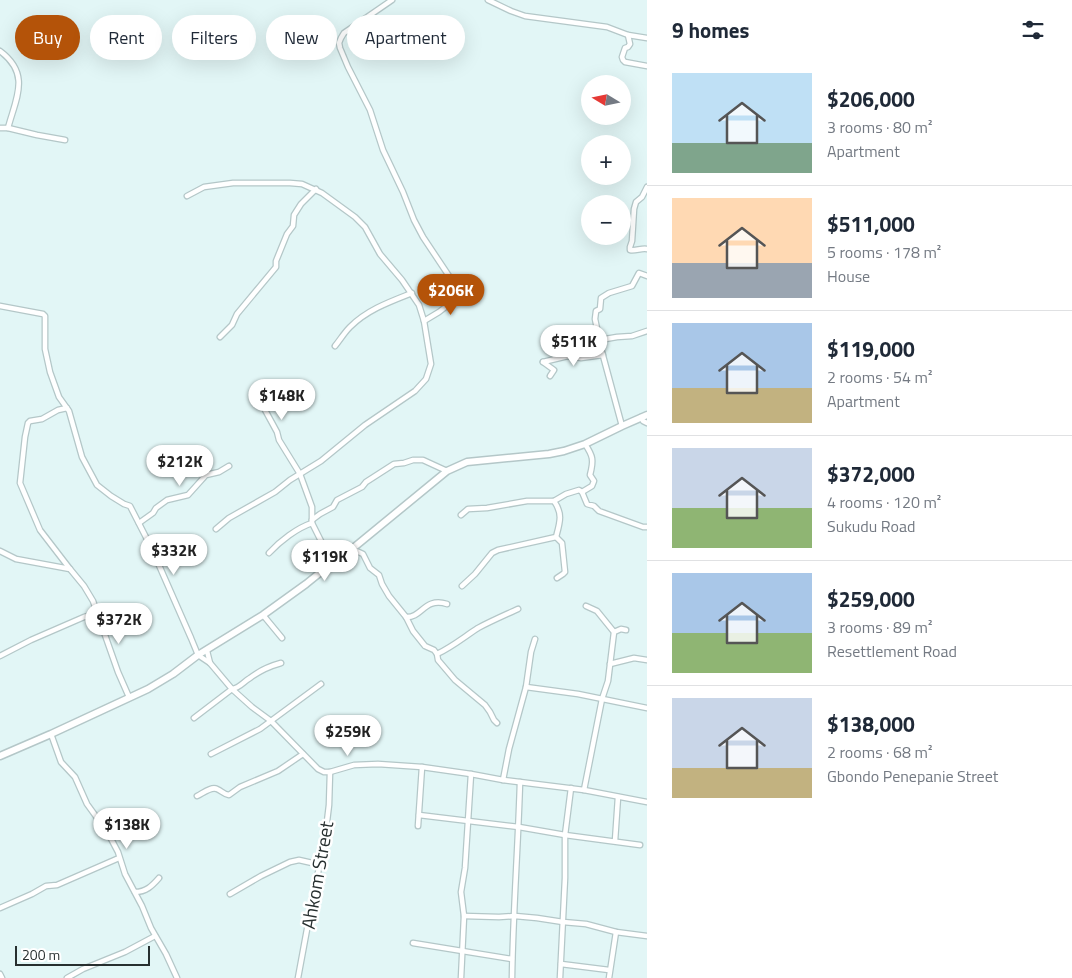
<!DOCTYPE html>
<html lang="en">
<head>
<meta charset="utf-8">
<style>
  body { margin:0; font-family:"Titillium Web",sans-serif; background:#f6f6f7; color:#1f2937; height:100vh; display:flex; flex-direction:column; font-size:19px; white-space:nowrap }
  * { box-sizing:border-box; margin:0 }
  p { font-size:16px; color:#747a83 }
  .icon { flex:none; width:28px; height:28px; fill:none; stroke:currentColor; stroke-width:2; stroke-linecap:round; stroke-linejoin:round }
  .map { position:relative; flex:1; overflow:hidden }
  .panel { display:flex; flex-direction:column; background:#fff; width:425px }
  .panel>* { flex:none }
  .guide { position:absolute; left:15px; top:15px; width:475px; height:45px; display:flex; gap:10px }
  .needle { width:32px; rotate:280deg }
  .controls { position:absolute; left:581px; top:75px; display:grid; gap:10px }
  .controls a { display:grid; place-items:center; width:50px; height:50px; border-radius:50%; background:#fff; box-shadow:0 5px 20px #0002; font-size:25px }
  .scale { position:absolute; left:15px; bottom:12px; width:135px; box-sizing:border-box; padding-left:5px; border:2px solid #272f2f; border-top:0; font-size:14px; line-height:18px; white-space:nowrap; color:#272f2f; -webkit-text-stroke:4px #fff; paint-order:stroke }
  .price { position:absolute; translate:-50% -42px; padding:0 11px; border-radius:18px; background:#fff; color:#222; font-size:16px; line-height:32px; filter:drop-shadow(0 1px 2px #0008) }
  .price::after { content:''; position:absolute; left:50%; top:30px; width:15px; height:11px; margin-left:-8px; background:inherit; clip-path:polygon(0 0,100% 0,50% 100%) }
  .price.on { background:#b45309; color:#fff }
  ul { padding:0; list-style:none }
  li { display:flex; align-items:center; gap:15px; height:125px; padding:0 25px }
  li+li { border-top:1px solid #e0e1e3 }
  li span { display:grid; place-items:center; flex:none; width:140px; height:100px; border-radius:0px; color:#555 }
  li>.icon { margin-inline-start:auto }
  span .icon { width:60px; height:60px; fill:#fffc; stroke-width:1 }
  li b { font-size:21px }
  h2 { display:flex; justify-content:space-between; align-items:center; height:60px; padding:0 25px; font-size:21px }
  .tag { padding:0 18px; border-radius:22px; background:#fff; box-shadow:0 5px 20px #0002; font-size:18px; line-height:45px }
  .tag.on { background:#b45309; color:#fff }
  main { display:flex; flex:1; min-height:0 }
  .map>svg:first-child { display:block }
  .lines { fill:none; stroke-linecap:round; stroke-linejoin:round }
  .minor-casing { stroke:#b4c7c8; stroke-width:7 }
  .secondary-casing { stroke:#b4c7c8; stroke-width:9 }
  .minor { stroke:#fff; stroke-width:4.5 }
  .secondary { stroke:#fff; stroke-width:6 }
  .labels { text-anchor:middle; stroke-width:5; stroke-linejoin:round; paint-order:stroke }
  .street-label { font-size:19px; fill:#272f2f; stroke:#fff }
</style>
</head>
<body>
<main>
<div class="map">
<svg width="647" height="978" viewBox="0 0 647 978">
  <rect width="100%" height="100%" fill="#e2f6f6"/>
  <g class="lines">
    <g class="minor-casing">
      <g id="minor">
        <polyline points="392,0 344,33 341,38 339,43 340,48 348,67 370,110 383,150 403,192 414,220 423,237 455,285 458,292 456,299 439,312 424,321"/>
        <polyline points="488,0 511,11 525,16 607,27 628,35 647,38"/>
        <polyline points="628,35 630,44 628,47 625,48 622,57 623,60 625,62 647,66"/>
        <path d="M 0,51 C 31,74 16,98 8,128"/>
        <polyline points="0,128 8,128 37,135 65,140"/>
        <path d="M 647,187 L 642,197 L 636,202 L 634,209 L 632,241 L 630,247 L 630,250 C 636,251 641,248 647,249"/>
        <polyline points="187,196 204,187 233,183 290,183 302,184 322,193 355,217 365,227 380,254 402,280 419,305 424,321 431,364 426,379 415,391 365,425 321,461 290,480 275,492 229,518 216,529"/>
        <polyline points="0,306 43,314 45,316 45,349 50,372 59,397 69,411 82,457 97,485 111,496 124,504 130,506 151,547 191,638 198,655 210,663 232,689 252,707 271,721 318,769 324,772 330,772 354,765 378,764 422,767 471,774 503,780 584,790 647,802"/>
        <polyline points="220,337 232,325 237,314 276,267 276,261 287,234 293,226 294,215 301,204 316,189"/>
        <path d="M 335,346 C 340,340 344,333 350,327 C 367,310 389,302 412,293"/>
        <polyline points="568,356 570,353 594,341 617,337 632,336 647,331"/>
        <polyline points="543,362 568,356 581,358 603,355"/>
        <polyline points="543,362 554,370 550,376"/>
        <polyline points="67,408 58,410 42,419 30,421 28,423 25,437 20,483 40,530 70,569"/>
        <polyline points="265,410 277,432 279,440 300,474 312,507 312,523 332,563"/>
        <polyline points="641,417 643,421 647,423"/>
        <polyline points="622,426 602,352 595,319 596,311 600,309 601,298 609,293 632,286 639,273 647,276"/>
        <path d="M 582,492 L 592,486 L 594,481 L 590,475 C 594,460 593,456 585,444"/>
        <polyline points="461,515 468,509 487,508 527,501 554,501 566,494 579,490 582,492 587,504 594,506 599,511 643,527 647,527"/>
        <polyline points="312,520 320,514 333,507 337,500 362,487 366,482 394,464 404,463 413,460 423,460 447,471"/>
        <polyline points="139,523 153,513 156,508 167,500 188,495 206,475 219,472 229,466"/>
        <polyline points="556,537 562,543 565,572 563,574 557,578"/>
        <polyline points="352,549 363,554 370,568 379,575 382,584 389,596 406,617 413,631 425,646 434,650 437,654 438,660 455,680 485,705 490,712 494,720 497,723"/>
        <polyline points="0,551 16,559 70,569 84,586 93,601 118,672 129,697"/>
        <path d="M 269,553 C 280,541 297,528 312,523"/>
        <path d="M 462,586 L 475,574 L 492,553 L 498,550 L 556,537 C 560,522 563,514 554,501"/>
        <polyline points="263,615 282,638"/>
        <path d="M 406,617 C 422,618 424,597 447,604"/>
        <polyline points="614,632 621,629 626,630"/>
        <polyline points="207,651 210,663"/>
        <path d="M 437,654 C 452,647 464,637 478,628 C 491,621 505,615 518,609"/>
        <polyline points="0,656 31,640 84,617 97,613"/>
        <polyline points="610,664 634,658 647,660"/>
        <polyline points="526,687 578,694 647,708"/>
        <path d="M 194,718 L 232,689 C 240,688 243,682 250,678 C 259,671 270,666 281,663"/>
        <polyline points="51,734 61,762 75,777 87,804 108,833 118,852 125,874 142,906 151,928 166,954 177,978"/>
        <polyline points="211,754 260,729 321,684"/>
        <polyline points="503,780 509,749 526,687 531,652 535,639"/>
        <polyline points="584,790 602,699 608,681 614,632 597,611 586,606"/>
        <path d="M 197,796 C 202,794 211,786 217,789 C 222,791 223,794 229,795 L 240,787 L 278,771 L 303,754"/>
        <polyline points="419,815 519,827 565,835 640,845"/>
        <polyline points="418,826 422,767"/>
        <polyline points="615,841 618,797"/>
        <path d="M 135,892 C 146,892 152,886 159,878"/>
        <polyline points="230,894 261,876 290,862 299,860 321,865"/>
        <polyline points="0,908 32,894 46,886 57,885 119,858"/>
        <polyline points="464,916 499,917 515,916 537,918 563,922 586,924 616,932 647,936"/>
        <polyline points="413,943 512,959"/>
        <polyline points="561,964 609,970"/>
        <polyline points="0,974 2,978"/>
        <polyline points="67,978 83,969 125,952 155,936"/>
        <polyline points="298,978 315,886 324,846 329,805 330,772"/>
        <polyline points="461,978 464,916 461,892 465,868 471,774"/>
        <path d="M 512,978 C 513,913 518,848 520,782"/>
        <polyline points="560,978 565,878 565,835 571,788"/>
        <polyline points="609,978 616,932"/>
      </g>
    </g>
    <g class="secondary-casing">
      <polyline id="secondary" points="0,756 51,734 148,689 173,674 198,655 263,615 306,584 332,563 352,549 447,471 467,462 549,454 564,451 585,444 622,426 647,415"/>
    </g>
    <use href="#minor" class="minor"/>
    <use href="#secondary" class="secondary"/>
  </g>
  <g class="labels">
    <g class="street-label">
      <text transform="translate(317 875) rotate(-80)" y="7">Ahkom Street</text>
    </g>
  </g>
</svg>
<div class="controls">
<a><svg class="needle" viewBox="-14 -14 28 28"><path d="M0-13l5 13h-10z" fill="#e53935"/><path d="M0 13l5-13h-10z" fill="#747a83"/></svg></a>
<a>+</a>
<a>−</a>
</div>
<div class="scale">200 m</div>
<b class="price on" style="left:451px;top:316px">$206K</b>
<b class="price" style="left:574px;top:367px">$511K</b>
<b class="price" style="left:282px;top:421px">$148K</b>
<b class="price" style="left:180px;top:487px">$212K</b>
<b class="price" style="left:174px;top:576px">$332K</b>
<b class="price" style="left:325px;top:582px">$119K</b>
<b class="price" style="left:119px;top:645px">$372K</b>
<b class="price" style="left:348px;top:757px">$259K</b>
<b class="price" style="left:127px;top:850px">$138K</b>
<div class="guide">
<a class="tag on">Buy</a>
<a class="tag">Rent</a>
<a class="tag">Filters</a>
<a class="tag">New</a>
<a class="tag">Apartment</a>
</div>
</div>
<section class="panel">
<h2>9 homes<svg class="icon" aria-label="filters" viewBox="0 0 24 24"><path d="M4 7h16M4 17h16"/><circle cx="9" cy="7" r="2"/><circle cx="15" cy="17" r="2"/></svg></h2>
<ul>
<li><span style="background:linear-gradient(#bfe0f5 70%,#7fa58c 0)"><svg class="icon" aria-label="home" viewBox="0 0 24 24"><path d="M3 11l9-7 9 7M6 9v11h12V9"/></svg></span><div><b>$206,000</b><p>3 rooms · 80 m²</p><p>Apartment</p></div></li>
<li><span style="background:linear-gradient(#ffd9b3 65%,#9aa5b1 0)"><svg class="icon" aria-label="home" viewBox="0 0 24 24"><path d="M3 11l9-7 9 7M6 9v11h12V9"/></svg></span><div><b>$511,000</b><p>5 rooms · 178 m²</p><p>House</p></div></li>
<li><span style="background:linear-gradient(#a9c7e8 65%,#c2b280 0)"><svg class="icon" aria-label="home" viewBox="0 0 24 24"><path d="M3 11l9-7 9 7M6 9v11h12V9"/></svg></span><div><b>$119,000</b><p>2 rooms · 54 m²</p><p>Apartment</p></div></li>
<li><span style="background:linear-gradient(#c9d6e8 60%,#8fb573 0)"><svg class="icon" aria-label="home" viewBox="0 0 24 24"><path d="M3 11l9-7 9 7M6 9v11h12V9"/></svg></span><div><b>$372,000</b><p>4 rooms · 120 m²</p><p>Sukudu Road</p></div></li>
<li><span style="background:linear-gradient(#a9c7e8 60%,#8fb573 0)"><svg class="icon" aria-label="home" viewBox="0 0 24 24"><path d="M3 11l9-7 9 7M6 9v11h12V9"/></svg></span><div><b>$259,000</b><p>3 rooms · 89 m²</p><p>Resettlement Road</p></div></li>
<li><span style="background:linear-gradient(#c9d6e8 70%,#c2b280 0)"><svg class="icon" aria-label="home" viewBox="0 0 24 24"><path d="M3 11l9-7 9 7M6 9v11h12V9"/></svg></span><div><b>$138,000</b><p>2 rooms · 68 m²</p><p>Gbondo Penepanie Street</p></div></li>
</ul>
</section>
</main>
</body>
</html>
